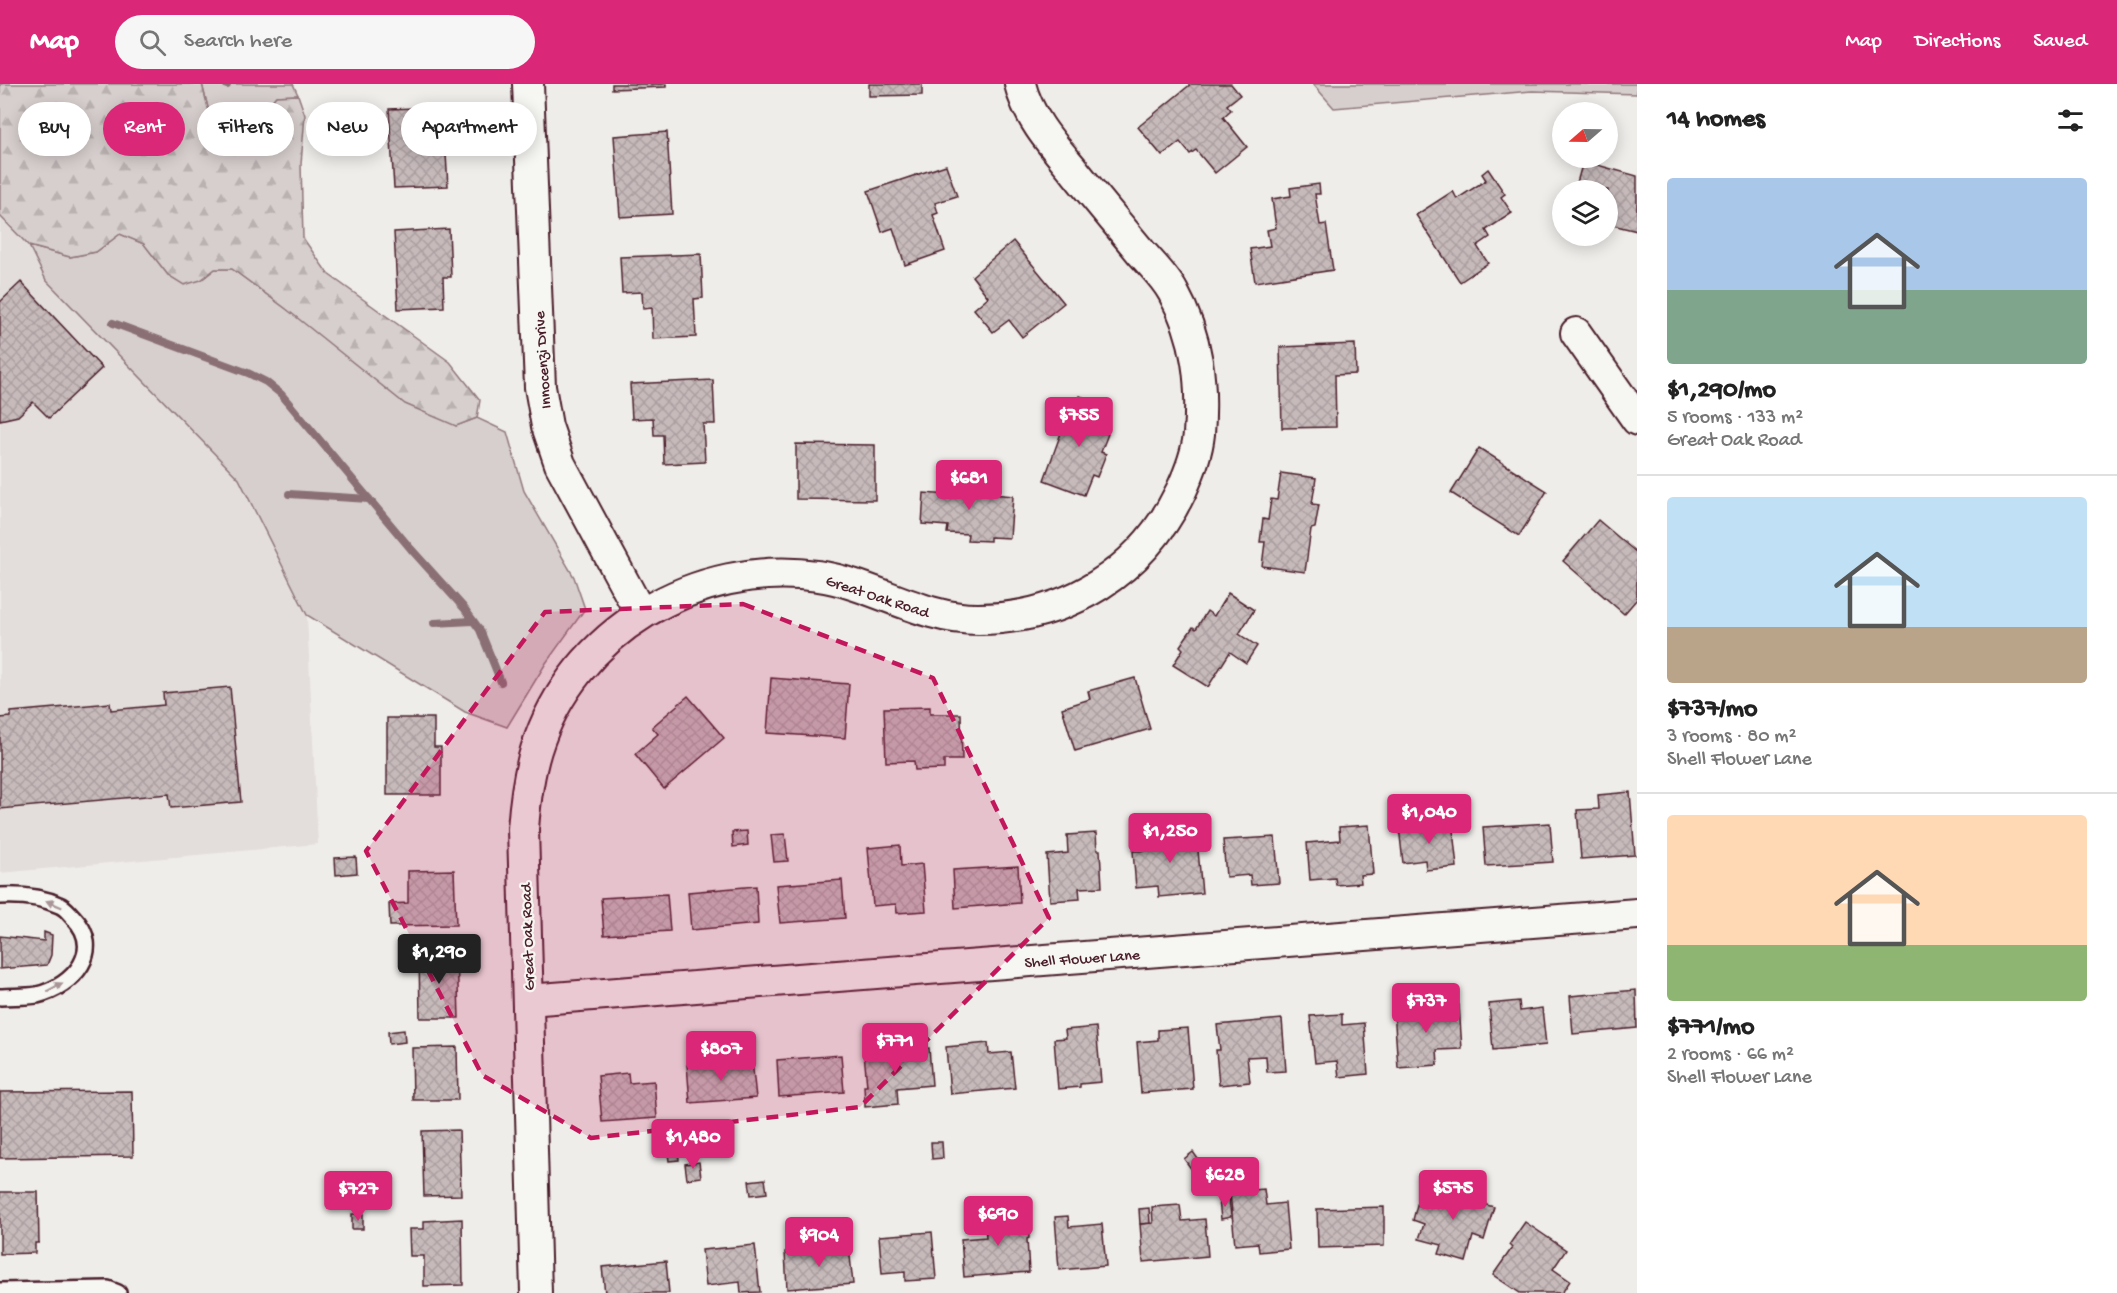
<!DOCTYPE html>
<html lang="en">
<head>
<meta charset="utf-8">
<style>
  body { margin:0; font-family:"Gochi Hand",sans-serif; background:#f6f6f6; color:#222; height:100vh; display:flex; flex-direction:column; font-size:22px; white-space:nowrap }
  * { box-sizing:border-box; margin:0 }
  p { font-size:20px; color:#767676 }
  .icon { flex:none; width:33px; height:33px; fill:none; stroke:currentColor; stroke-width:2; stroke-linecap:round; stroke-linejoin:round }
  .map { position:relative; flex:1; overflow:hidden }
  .side { display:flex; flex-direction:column; background:#fff; width:480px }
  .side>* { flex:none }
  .guide { position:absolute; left:18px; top:18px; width:570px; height:54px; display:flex; gap:12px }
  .needle { width:39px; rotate:250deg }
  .buttons { position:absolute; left:1552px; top:18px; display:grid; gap:12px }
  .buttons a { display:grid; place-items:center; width:66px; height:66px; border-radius:50%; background:#fff; box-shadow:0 3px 15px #0003; font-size:30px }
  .price { position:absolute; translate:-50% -51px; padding:0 14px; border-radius:6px; background:#db2777; color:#fff; font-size:20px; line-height:39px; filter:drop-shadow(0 2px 3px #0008) }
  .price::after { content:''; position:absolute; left:50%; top:36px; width:18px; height:14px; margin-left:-9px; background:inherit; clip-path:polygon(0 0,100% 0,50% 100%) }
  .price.active { background:#222; color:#fff }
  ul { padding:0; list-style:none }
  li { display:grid; align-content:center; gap:12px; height:318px; padding:0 30px }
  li+li { border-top:2px solid #e0e0e0 }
  li span { display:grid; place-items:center; height:186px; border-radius:6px; color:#555 }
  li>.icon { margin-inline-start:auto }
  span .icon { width:108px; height:108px; fill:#fffc; stroke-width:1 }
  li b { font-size:26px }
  h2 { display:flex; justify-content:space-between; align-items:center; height:72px; padding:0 30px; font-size:26px }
  .pill { padding:0 21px; border-radius:27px; background:#fff; box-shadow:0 3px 15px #0003; font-size:21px; line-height:54px }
  .pill.active { background:#db2777; color:#fff }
  header { display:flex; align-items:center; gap:36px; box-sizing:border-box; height:84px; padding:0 30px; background:#db2777; color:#fff }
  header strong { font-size:28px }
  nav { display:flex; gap:33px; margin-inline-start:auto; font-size:21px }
  .search { width:420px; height:54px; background:#f6f6f6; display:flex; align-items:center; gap:15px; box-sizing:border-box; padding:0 21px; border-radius:33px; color:#767676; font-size:22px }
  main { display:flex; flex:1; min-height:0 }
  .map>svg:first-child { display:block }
  .built { fill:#e3dedc }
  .green { fill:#d7cfce; stroke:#90777c; stroke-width:1.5 }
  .forest { fill:url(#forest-firs); stroke:#90777c; stroke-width:1.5 }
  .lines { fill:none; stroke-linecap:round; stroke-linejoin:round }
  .stream { stroke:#8a6f74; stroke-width:8 }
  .building { fill:url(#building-cross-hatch); stroke:#4a1f2b; stroke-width:1.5 }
  .service-casing { stroke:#4a1f2b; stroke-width:20 }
  .minor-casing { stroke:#4a1f2b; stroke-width:34 }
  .service { stroke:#f6f6f2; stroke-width:15 }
  .minor { stroke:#f6f6f2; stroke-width:30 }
  .oneway { fill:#a99598 }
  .marked { fill:#c2185b; fill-opacity:0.2; stroke:#c2185b; stroke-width:4.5; stroke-dasharray:12 8; stroke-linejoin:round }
  .labels { text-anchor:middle; stroke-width:4.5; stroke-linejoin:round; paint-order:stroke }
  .street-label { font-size:16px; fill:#4a1f2b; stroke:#f6f6f2 }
</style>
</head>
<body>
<header>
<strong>Map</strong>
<div class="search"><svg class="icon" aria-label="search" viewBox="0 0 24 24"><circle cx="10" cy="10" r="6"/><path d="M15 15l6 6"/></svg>Search here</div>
<nav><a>Map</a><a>Directions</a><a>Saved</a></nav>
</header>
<main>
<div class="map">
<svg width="1637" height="1209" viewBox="0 0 1637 1209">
  <defs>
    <pattern id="forest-firs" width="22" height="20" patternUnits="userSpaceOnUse" patternTransform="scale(1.5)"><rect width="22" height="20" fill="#d7cfce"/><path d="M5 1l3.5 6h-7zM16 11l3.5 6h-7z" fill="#bab1b1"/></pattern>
    <pattern id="building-cross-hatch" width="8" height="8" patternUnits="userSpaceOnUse" patternTransform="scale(1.5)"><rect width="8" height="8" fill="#c6babb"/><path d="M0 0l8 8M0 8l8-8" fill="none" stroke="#ac9fa1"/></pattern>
  </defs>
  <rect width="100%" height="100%" fill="#efedea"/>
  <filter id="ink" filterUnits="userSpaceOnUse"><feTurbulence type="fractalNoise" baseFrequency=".0167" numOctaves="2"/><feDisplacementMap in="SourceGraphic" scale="12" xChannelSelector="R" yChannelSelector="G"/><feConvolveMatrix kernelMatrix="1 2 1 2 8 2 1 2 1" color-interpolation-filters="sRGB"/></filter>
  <g filter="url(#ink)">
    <polygon class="built" points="0,132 29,162 46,196 239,395 307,531 318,760 0,789"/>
    <g class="green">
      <polygon points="202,0 293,0 298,11 276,12 255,38 209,28"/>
      <polygon points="1313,0 1637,0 1637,10 1532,7 1334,24"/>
      <polygon points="120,150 144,160 168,191 201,196 215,185 232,185 285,224 456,342 477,334 507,348 524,407 574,493 585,525 546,579 507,643 465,628 307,531 239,395 46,196 29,162 70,173 96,168"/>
    </g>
    <polygon class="forest" points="0,0 202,0 209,28 255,38 276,12 298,11 305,31 301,80 303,154 328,190 450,278 480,316 477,334 456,342 405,320 285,224 232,185 215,185 201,196 184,201 168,191 144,160 120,150 96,168 70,173 29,162 0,132"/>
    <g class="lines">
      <g class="stream">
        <polyline points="227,0 227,1"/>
        <polyline points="113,239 248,289 266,298 281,310 411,465 464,524 480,546 501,598"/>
        <polyline points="289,410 369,415"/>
        <polyline points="434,539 473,537"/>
      </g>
    </g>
    <g class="building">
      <polygon points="612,0 666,0 666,3 612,5"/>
      <polygon points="869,0 922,0 922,11 869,12"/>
      <polygon points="1191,0 1231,0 1240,11 1227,21 1231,26 1223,33 1247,63 1215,89 1196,66 1190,70 1180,58 1162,72 1138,43"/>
      <polygon points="443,23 448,102 394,104 389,25"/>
      <polygon points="667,48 672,130 620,133 614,52"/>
      <polygon points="1583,77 1637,92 1637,147 1608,140 1608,106 1575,106"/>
      <polygon points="946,81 957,112 935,119 938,129 933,131 945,167 905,181 893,144 882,148 868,107"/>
      <polygon points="1488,85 1505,110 1501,113 1512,129 1486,146 1490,153 1477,162 1488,179 1460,198 1416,131 1453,107 1457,115 1486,96 1482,90"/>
      <polygon points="1319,100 1320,110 1315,110 1320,141 1326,140 1333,186 1255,198 1250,165 1270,162 1267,146 1276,144 1272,115 1291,112 1290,104"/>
      <polygon points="449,145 451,193 443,193 444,223 398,225 394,148"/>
      <polygon points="1013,157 1064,219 1022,253 1009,236 993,248 974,225 988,213 972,192"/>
      <polygon points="701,170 703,214 694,215 696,253 653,255 652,224 643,225 642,208 622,209 620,173"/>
      <polygon points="21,198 102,284 49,334 33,318 18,332 0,336 0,218"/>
      <polygon points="1355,260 1356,290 1335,291 1336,343 1282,344 1280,263"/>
      <polygon points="713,296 715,340 703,340 705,378 664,380 663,351 654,351 653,334 632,335 630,300"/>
      <polygon points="1080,312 1108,323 1099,347 1108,350 1101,368 1106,370 1097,393 1092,391 1084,411 1044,396 1066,335 1071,336"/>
      <polygon points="796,360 875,361 875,416 796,415"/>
      <polygon points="1479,364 1547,407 1519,452 1451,409"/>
      <polygon points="951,389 974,391 972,408 1013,412 1010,454 990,453 990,457 967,456 968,450 947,449 948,442 922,440 924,409 949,411"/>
      <polygon points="1281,389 1316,394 1312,420 1319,421 1315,444 1311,445 1305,488 1262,482 1265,458 1260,458 1263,435 1268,436 1271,415 1277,416"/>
      <polygon points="1598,436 1637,469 1637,515 1624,530 1563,477"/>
      <polygon points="1228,509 1254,526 1239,550 1257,562 1246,579 1230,568 1208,603 1173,581 1183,565 1180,562 1193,543 1196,545 1207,527 1214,532"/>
      <polygon points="771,594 849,600 845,654 767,649"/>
      <polygon points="1135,594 1150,645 1075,667 1062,624 1090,615 1088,607"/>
      <polygon points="230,603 241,718 171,724 169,710 0,725 0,634 11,633 11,628 110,619 111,626 164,621 163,609"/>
      <polygon points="688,612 724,654 664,705 635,670 658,650 652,643"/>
      <polygon points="930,623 930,630 961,630 962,676 944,676 944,685 915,686 914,677 886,678 884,624"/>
      <polygon points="387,634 434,634 434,663 441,663 441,711 387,711"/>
      <polygon points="1630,708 1635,771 1581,775 1577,726 1599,725 1598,711"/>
      <polygon points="1452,737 1457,783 1426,786 1425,776 1403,779 1399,743"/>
      <polygon points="1550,739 1553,778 1486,782 1483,743"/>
      <polygon points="1369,741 1373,790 1360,791 1361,799 1336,801 1335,794 1310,796 1307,759 1340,756 1339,743"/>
      <polygon points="1196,745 1202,809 1159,813 1158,802 1136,804 1133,767 1152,766 1150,749"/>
      <polygon points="747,747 748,761 733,763 732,748"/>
      <polygon points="1096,749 1097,766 1100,766 1102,803 1079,804 1080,815 1050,817 1047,771 1068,769 1067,751"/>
      <polygon points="785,750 788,777 774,778 771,751"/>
      <polygon points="1275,753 1279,799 1251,801 1250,791 1226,793 1223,756"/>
      <polygon points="900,761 901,782 922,780 926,827 897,829 896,820 873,822 868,764"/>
      <polygon points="356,773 357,789 336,791 335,774"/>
      <polygon points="1018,782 1020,819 955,824 953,786"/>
      <polygon points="454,786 456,841 390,842 389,820 408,819 408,787"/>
      <polygon points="842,796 845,834 780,839 776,801"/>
      <polygon points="756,802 758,840 691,846 688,808"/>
      <polygon points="667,810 670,847 604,851 601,814"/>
      <polygon points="44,848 52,851 51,871 47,881 0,885 0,852 44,857"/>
      <polygon points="457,868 459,934 420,934 419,869"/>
      <polygon points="1636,906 1637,944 1573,950 1570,912"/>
      <polygon points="1519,917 1520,927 1542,924 1546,961 1493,966 1489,920"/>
      <polygon points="1459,921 1462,965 1437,966 1438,981 1398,984 1394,926"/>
      <polygon points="1342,930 1342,941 1364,939 1368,990 1339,993 1337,977 1315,979 1310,932"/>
      <polygon points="1282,935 1286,987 1267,988 1266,972 1247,973 1250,998 1219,1001 1216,966 1220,966 1217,941"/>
      <polygon points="1096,943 1101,998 1080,1000 1080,1003 1058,1005 1054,955 1066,954 1065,946"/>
      <polygon points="1188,944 1193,1005 1141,1009 1137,958 1158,956 1158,946"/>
      <polygon points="404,946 405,958 389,960 388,948"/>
      <polygon points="988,959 989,970 1011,968 1015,1004 950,1010 946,963"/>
      <polygon points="457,963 458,1016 413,1016 412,964"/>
      <polygon points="929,964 932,1001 897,1004 898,1020 865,1023 864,1002 867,1002 864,969"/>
      <polygon points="841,971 844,1008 779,1013 777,976"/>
      <polygon points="752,976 756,1014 690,1019 687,981"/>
      <polygon points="628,989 629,999 654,997 657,1034 602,1038 598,992"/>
      <polygon points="132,1007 133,1072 0,1074 0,1008"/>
      <polygon points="459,1046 461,1111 424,1112 422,1047"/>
      <polygon points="931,1058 942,1058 943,1074 932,1075"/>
      <polygon points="678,1061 679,1076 669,1077 667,1062"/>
      <polygon points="1193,1068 1201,1079 1192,1086 1184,1075"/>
      <polygon points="699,1078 701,1093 687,1095 685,1080"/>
      <polygon points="765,1095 767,1109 751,1111 749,1097"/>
      <polygon points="1433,1100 1467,1110 1465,1115 1494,1123 1484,1156 1473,1152 1466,1178 1439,1170 1442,1161 1419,1155 1424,1140 1413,1136 1418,1117 1428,1120"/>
      <polygon points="1264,1105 1266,1121 1285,1119 1289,1165 1259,1168 1258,1159 1235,1161 1230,1108"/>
      <polygon points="0,1108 38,1108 39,1159 35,1159 35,1169 0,1170"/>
      <polygon points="1229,1114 1231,1133 1221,1135 1219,1116"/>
      <polygon points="1180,1121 1182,1137 1205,1135 1208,1172 1143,1178 1140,1140 1153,1139 1152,1123"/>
      <polygon points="1384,1123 1384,1162 1318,1164 1317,1125"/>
      <polygon points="1149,1124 1150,1139 1140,1140 1139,1125"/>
      <polygon points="1027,1128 1029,1154 1027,1155 1029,1188 964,1193 961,1155 986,1153 984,1131"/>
      <rect x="352" y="1130" width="11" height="15"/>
      <polygon points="1068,1132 1069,1143 1102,1140 1106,1182 1059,1186 1055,1133"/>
      <polygon points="462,1135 463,1201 424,1202 424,1172 410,1172 409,1145 424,1145 424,1137"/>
      <polygon points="1525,1138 1566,1166 1553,1185 1570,1197 1562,1209 1520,1209 1493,1191 1512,1164 1509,1161"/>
      <polygon points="932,1148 936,1195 905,1197 905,1188 882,1190 879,1152"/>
      <polygon points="755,1161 760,1208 741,1209 740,1198 706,1202 702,1166"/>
      <polygon points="849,1163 853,1200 787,1205 785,1168"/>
      <polygon points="666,1177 669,1209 605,1209 602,1183"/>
    </g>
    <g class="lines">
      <g class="service-casing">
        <g id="service">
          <path d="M 0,812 C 20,811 40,812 59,821 C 65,823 69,829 73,833 C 105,866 74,902 37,911 C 26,913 12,912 0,913"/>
          <polyline points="0,1207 108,1205 118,1209"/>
        </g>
      </g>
      <g class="minor-casing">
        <g id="minor">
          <polyline points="528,0 540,303 547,342 560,380 641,530"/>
          <polyline points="1576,249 1637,336"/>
          <polyline points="528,916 1637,830"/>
          <path d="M 536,1209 L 523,745 C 525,718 528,692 536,666 C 573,547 697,475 818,492 C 874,500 920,535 978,535 C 1067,535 1143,487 1181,407 C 1189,390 1197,369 1199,350 C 1203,300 1198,253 1173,208 C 1165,193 1151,180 1140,167 C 1117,139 1094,112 1072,84 C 1051,59 1028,33 1020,0"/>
        </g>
      </g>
      <use href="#service" class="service"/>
      <use href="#minor" class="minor"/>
    </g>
    <defs><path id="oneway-solid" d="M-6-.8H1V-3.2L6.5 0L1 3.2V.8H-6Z" transform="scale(1.5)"/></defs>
    <g class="oneway">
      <use href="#oneway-solid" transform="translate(54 820) rotate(-157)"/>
      <use href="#oneway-solid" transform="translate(55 903) rotate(-28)"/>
    </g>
  </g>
  <path class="marked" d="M 743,520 L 933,594 L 1049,834 L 860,1023 L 591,1054 L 482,991 L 366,767 L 545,528 Z"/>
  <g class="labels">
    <g class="street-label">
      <text transform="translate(541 276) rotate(-94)" y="6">Innocenzi Drive</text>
      <text transform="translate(878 511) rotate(18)" y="6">Great Oak Road</text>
      <text transform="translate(526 853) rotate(-92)" y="6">Great Oak Road</text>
      <text transform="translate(1082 873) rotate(-4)" y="6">Shell Flower Lane</text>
    </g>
  </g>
</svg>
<div class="buttons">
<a><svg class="needle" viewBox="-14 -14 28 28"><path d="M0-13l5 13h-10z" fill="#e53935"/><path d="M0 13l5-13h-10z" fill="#767676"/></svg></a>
<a><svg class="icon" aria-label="layers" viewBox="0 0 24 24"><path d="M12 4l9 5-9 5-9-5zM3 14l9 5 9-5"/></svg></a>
</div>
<b class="price" style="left:1079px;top:364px">$755</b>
<b class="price" style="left:969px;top:427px">$681</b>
<b class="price" style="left:1429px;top:761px">$1,040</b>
<b class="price" style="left:1170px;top:780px">$1,250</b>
<b class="price active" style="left:439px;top:901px">$1,290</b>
<b class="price" style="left:1426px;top:950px">$737</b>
<b class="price" style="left:895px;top:990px">$771</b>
<b class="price" style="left:721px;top:998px">$807</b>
<b class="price" style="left:693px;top:1086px">$1,480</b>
<b class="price" style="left:1225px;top:1124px">$628</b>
<b class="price" style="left:1453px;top:1137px">$575</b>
<b class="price" style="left:358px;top:1138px">$727</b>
<b class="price" style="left:998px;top:1163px">$690</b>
<b class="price" style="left:819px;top:1184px">$904</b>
<div class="guide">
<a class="pill">Buy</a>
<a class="pill active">Rent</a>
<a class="pill">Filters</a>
<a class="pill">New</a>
<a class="pill">Apartment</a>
</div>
</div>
<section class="side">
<h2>14 homes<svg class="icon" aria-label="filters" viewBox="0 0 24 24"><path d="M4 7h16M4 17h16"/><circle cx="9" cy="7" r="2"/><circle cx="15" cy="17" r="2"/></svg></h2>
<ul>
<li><span style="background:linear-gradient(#a9c7e8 60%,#7fa58c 0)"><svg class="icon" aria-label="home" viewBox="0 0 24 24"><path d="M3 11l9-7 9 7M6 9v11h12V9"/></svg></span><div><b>$1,290/mo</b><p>5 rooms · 133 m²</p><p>Great Oak Road</p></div></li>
<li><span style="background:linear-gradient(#bfe0f5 70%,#b9a48a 0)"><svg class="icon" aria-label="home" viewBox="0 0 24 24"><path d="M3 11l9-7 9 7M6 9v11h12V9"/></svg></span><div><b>$737/mo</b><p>3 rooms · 80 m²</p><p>Shell Flower Lane</p></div></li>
<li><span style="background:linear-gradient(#ffd9b3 70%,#8fb573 0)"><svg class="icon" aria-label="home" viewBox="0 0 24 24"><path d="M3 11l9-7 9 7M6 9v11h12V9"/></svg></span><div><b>$771/mo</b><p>2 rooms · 66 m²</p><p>Shell Flower Lane</p></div></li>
</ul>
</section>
</main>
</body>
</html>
